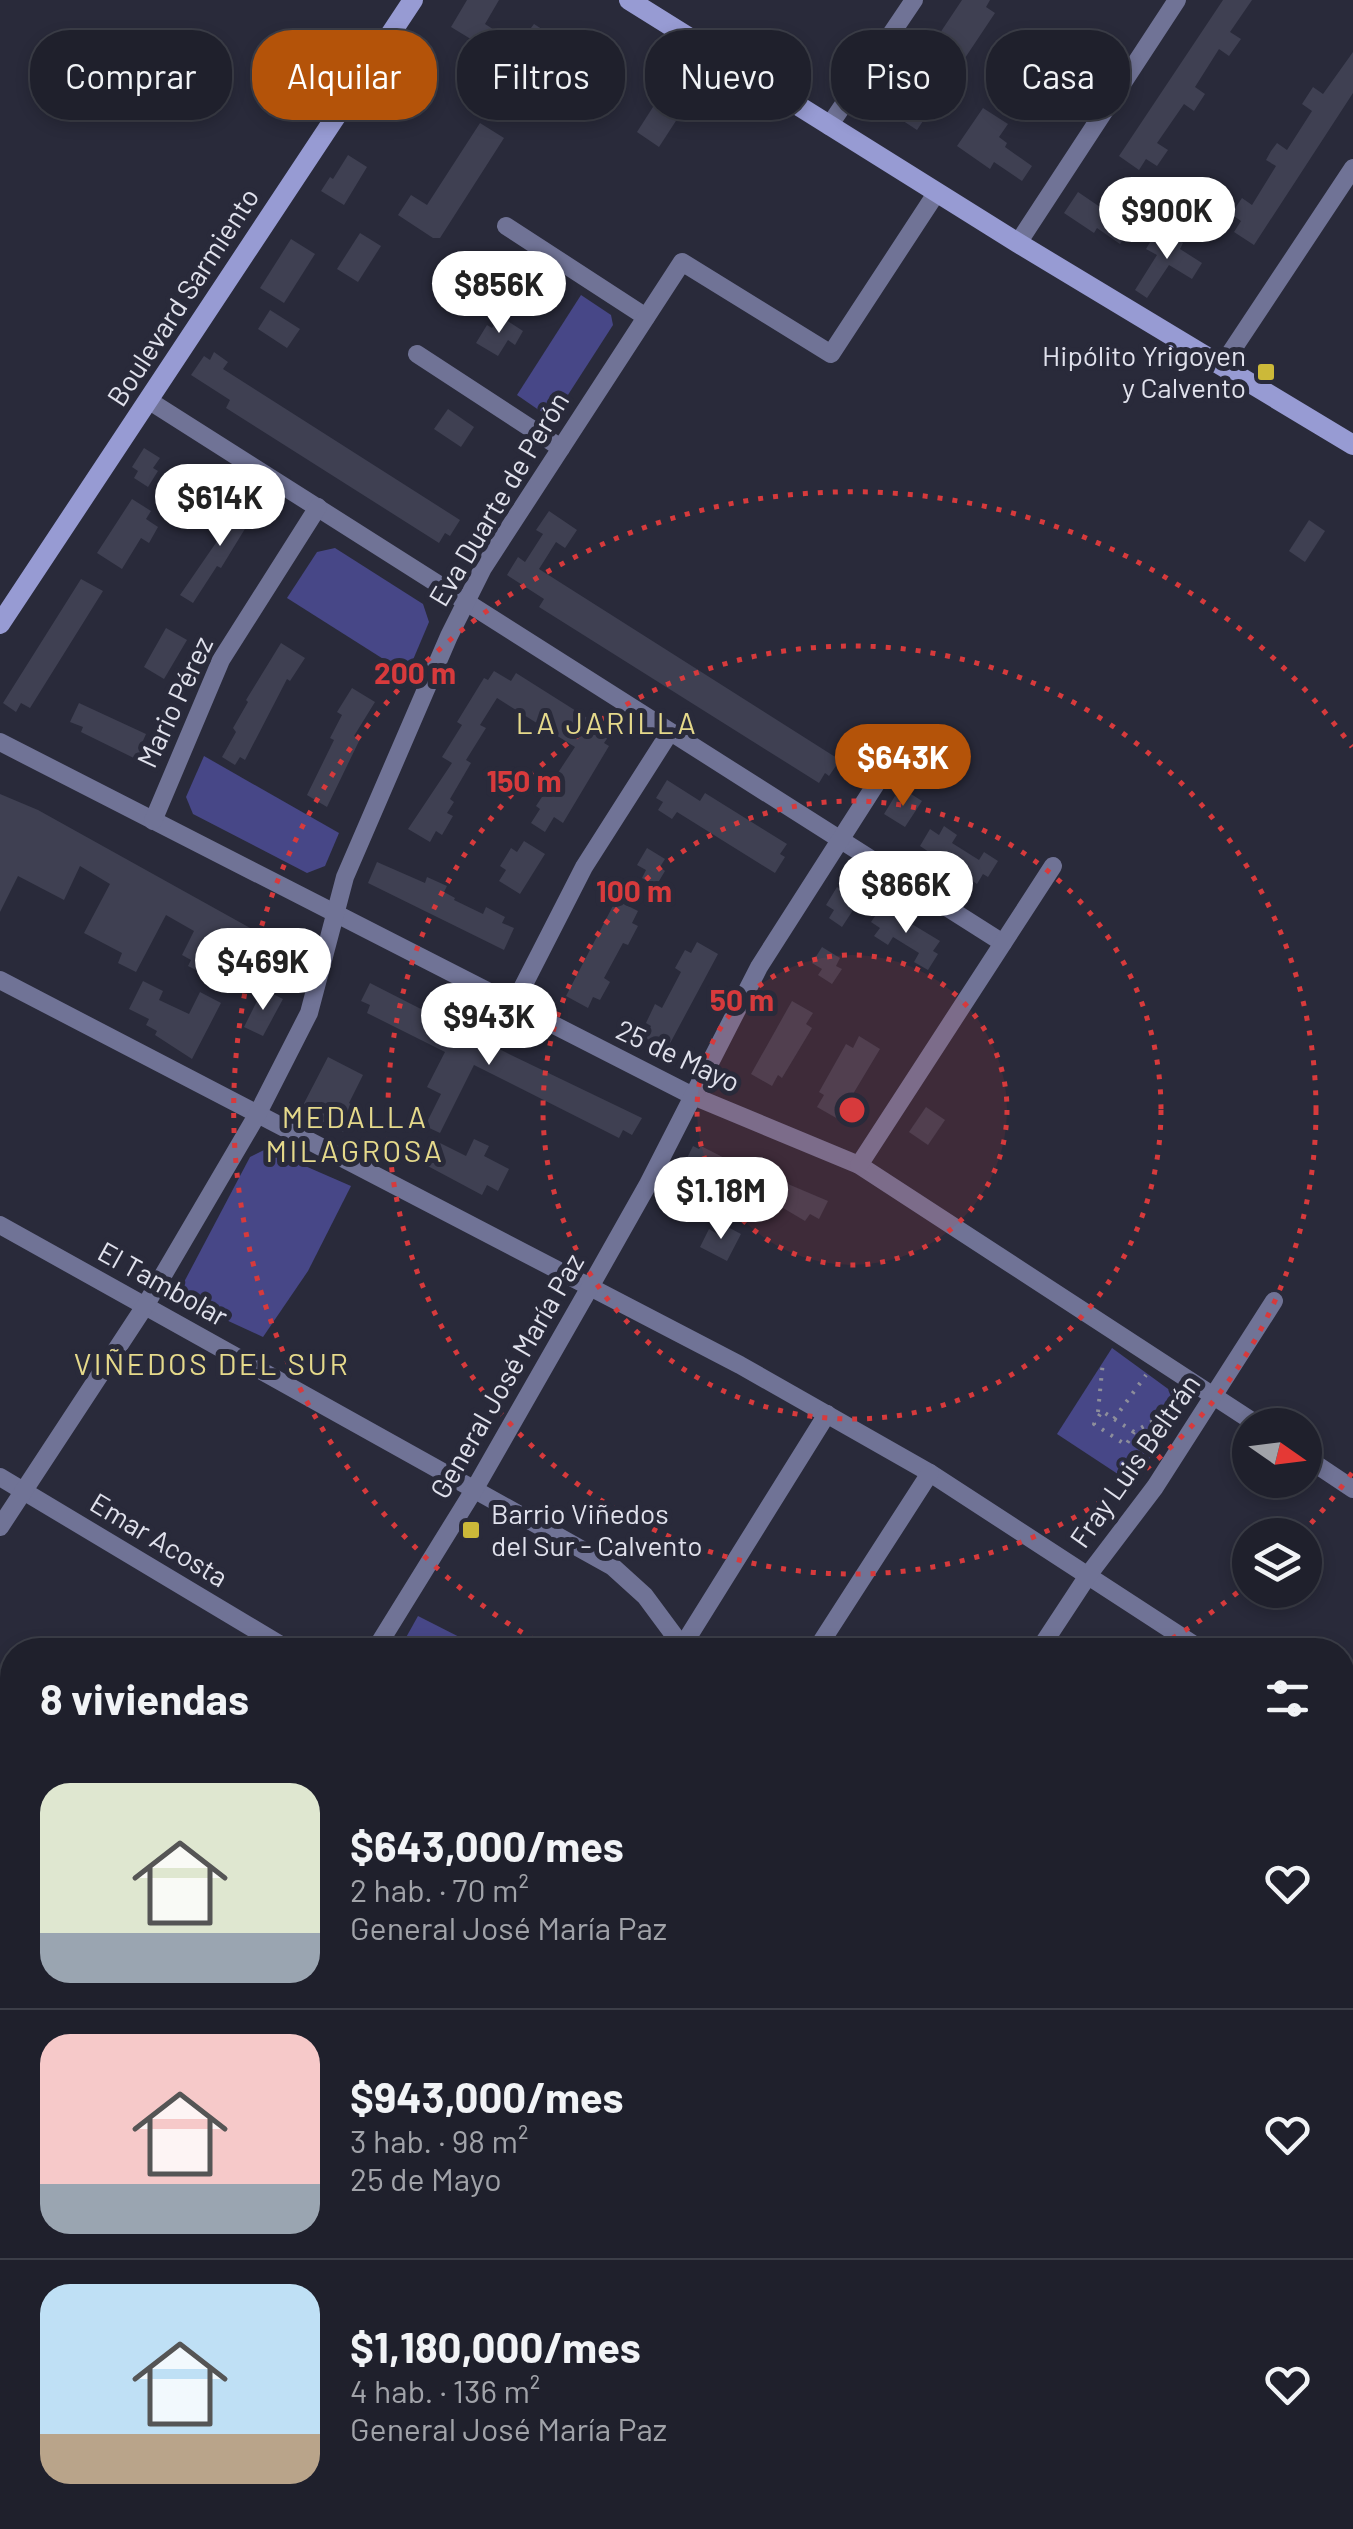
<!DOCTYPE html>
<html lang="es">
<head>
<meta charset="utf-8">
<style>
  body { margin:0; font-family:Barlow,sans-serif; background:#2c2d38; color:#f1f3f6; height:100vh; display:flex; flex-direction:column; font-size:38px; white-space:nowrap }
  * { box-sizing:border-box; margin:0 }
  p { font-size:32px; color:#a1a3a9 }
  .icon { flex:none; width:55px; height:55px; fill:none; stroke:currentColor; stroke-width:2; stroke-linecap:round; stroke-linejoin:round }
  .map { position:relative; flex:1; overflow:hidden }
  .details { position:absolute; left:0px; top:1638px; width:1355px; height:892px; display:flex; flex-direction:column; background:#1f202c; border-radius:40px 40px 0 0; box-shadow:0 5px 15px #0003,0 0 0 2px #3c3e48 }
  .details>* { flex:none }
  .hud { position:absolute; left:30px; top:30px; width:1295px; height:90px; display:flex; gap:20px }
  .needle { width:65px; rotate:104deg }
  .controls { position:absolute; left:1232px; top:1408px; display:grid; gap:20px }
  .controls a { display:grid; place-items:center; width:90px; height:90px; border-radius:50%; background:#1f202c; box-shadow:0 5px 15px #0003,0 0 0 2px #3c3e48; font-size:50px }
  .price { position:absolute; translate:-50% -85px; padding:0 22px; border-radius:35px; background:#fff; color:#222; font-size:32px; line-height:65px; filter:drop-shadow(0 2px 5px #0008) }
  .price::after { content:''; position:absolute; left:50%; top:60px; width:30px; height:22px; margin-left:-15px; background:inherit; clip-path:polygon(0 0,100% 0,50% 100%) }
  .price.current { background:#b45309; color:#fff }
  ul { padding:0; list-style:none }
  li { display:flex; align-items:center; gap:30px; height:250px; padding:0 40px }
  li+li { border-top:2px solid #3c3e48 }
  li span { display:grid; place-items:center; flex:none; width:280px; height:200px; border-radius:30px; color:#555 }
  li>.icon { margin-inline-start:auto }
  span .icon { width:120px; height:120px; fill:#fffc; stroke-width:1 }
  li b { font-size:42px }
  h2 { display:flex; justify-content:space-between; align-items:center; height:120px; padding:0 40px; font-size:42px }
  .chip { padding:0 35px; border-radius:40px; background:#1f202c; box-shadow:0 5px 15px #0003,0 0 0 2px #3c3e48; font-size:35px; line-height:90px }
  .chip.current { background:#b45309; color:#fff }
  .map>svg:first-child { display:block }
  .green { fill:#474787 }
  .building { fill:#3f4052 }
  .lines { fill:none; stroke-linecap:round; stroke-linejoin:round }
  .path { stroke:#8d8e9b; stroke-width:4; stroke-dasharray:2.5 8; stroke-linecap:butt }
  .street { stroke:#707396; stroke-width:18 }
  .secondary { stroke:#979bd3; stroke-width:20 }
  .ring { fill:none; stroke:#d73a3c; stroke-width:5; stroke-dasharray:5 10 }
  .poi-dot { fill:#ccb939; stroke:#292a3a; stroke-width:4 }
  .labels { text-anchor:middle; stroke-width:10; stroke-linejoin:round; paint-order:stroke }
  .street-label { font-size:28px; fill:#e0e1ec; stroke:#292a3a }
  .poi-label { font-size:28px; fill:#e0e1ec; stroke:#292a3a; text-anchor:end }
  .neighbourhood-label { font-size:30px; letter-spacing:2.5px; fill:#e5d98b; stroke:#292a3a }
  .centre { fill:#d73a3c; stroke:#292a3a; stroke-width:5 }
  .ring-label { font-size:30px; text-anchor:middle; font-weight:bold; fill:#d73a3c; stroke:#292a3a; stroke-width:10; stroke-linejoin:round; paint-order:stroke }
</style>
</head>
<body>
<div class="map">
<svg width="1353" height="2529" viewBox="0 0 1353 2529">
  <rect width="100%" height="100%" fill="#292a3a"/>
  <g class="green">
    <polygon points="581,295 611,315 613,325 555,415 546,415 517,395"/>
    <polygon points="335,548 423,604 429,622 407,674 287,598 317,552"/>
    <polygon points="204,756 339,833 325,866 307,873 193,814 186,797"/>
    <polygon points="266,1149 351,1186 308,1271 263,1337 185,1301 183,1284 250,1157"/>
    <polygon points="1112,1348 1186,1402 1133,1484 1057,1434"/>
    <polygon points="418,1616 485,1650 399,1650"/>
  </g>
  <g class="building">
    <polygon points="467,0 499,0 485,24 518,45 534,24 565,44 541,80 476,39 474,41 451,27"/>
    <polygon points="962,0 990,0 986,7 995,13 917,130 888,111"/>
    <polygon points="1223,0 1252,0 1230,32 1241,39 1229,56 1219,49 1195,87 1205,94 1194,111 1184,104 1157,143 1168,150 1157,166 1146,159 1139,170 1119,156"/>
    <polygon points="1353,52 1353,93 1254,245 1234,232 1241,221 1231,214 1242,198 1252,205 1276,166 1266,160 1271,151 1277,143 1287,150 1312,111 1302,104 1313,87 1323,94"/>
    <polygon points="660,96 683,110 659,147 637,132"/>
    <polygon points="983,108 1008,124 999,137 1007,143 1005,147 1032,166 1022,181 994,162 990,169 957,146"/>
    <polygon points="480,123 504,138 440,238 433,238 398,215 411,195 427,205"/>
    <polygon points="348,155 367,167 344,205 321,191 330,177 333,179"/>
    <polygon points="1078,192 1131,228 1120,244 1097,228 1094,233 1064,213"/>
    <polygon points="1165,231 1183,243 1180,249 1202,263 1192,279 1169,265 1147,298 1135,290 1157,255 1146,249 1155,234 1161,238"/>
    <polygon points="360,233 381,246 358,282 337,269"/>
    <polygon points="291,239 315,254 284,303 260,288"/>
    <polygon points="475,257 511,280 502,293 467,271"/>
    <polygon points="270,310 300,329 287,348 258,329"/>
    <polygon points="500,316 523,331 515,345 508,340 498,356 476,343 487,325 492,328"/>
    <polygon points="214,352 228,362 223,369 460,520 450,536 445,533 439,543 226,408 230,400 191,375 204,356 210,360"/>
    <polygon points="448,409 474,427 461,447 434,429"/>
    <polygon points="144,448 160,458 153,468 158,471 148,487 134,478 138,471 132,467"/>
    <polygon points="193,468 209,478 203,488 207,491 197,507 183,499 188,490 181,486"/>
    <polygon points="237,496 253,506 247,517 251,519 221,568 217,566 193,603 180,595 233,518 226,514"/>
    <polygon points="132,499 151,511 146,519 158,527 149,543 141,538 122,569 97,553"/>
    <polygon points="549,511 577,530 565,548 556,542 539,569 840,760 829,776 825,773 819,783 539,607 544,599 507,575 518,557 525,562 543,534 536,530"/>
    <polygon points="1309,520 1325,531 1305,562 1289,551"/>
    <polygon points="81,579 103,591 30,708 21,703 16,712 3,703"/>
    <polygon points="166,628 187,640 164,679 144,667"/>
    <polygon points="281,643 305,658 290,681 287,679 245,760 240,757 235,765 222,757 236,732 233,728 248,702 246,700"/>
    <polygon points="494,671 511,681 516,673 611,733 604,743 609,746 563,823 554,817 545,832 531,823 540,809 536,806 575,747 497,698 480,725 486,728 466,760 471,763 450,799 454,802 447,813 453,816 442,835 436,831 430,842 408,829 452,763 442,757 462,725 457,722 484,678 488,680"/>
    <polygon points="352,688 375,702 354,736 360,739 327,807 307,795 334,740 330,738 342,715 337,712"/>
    <polygon points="79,703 146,734 142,743 153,748 146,764 81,732 83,727 70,722"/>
    <polygon points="667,780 700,801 705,793 787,844 780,854 785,857 775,873 677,812 672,819 658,810 663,802 656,798"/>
    <polygon points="908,792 922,801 905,827 884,814 895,796 903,801"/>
    <polygon points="0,794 38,810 288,949 275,972 224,946 208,976 188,966 191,960 182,955 194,931 166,915 136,972 118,963 122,953 84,933 110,884 80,866 64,900 18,876 0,912"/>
    <polygon points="944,826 957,835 952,843 979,860 984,852 998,861 988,877 983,874 977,884 920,846 930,829 939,835"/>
    <polygon points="524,841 545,854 520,894 499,881 506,870 500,866 511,848 517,852"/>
    <polygon points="647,848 665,859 660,867 665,871 656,886 642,878 646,870 637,865"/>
    <polygon points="377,862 425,883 427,877 447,886 444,892 455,898 454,900 483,914 486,907 505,917 502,923 514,928 504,950 368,883"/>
    <polygon points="837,887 859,901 842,927 829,918 834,910 826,905"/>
    <polygon points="616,900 638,911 632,923 638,926 628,945 623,943 604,978 610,982 600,1000 593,997 588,1008 566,996"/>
    <polygon points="882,906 940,941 933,951 938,954 928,970 914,962 919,953 893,937 888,945 874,936 880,928 871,922"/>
    <polygon points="697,942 718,954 667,1049 645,1038 651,1026 646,1023 655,1004 662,1008 681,972 675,968 685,950 691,953"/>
    <polygon points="822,947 840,958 836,966 842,969 832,984 818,975 822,969 812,963"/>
    <polygon points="143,981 163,991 159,1000 189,1014 200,992 221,1003 192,1059 155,1035 157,1031 146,1025 149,1019 129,1009"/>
    <polygon points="370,983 511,1055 642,1118 632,1135 623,1130 619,1138 474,1065 440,1133 425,1126 441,1094 427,1087 445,1052 367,1013 370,1005 361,1001"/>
    <polygon points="263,989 283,999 263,1036 244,1027"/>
    <polygon points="792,1001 813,1013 806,1024 812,1028 782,1078 778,1075 772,1086 751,1074"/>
    <polygon points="859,1036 880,1049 838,1119 817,1107 824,1095 819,1092 846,1044 853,1048"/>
    <polygon points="328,1057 363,1075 349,1103 356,1107 343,1132 299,1113"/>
    <polygon points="926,1107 945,1120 928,1145 909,1132"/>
    <polygon points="474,1139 489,1146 484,1156 509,1169 498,1191 487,1185 482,1195 424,1164 436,1141 466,1156"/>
    <polygon points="693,1146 699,1149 701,1146 756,1174 757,1171 828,1201 819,1219 810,1214 805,1221 778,1205 776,1209 749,1194 747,1198 683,1166"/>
    <polygon points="724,1225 741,1234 727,1261 700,1247 709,1229 719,1235"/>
  </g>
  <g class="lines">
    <g class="path">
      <polyline points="1098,1412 1103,1361"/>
      <polyline points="1114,1419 1146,1375"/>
      <polyline points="1134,1432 1102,1411 1094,1424 1126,1445 1134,1432 1184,1403"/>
    </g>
    <g class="street">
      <polyline points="829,126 914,0"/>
      <polyline points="506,226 646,317"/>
      <polyline points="1018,243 1177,0"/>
      <polyline points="417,354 561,448"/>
      <polyline points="1223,364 1353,168"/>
      <polyline points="148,400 1003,943"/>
      <polyline points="0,742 693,1096 859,1165 1258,1425"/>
      <polyline points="153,821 221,660 318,507"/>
      <polyline points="0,980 740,1365 930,1473 1202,1650"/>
      <polyline points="513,1006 584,867 670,732"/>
      <polyline points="859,1165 1053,866"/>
      <polyline points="0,1225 613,1567 645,1596 685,1650"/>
      <polyline points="1305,1457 1353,1489"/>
      <polyline points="0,1477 289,1650"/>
      <polyline points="0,1527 145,1306 257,1115 309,1013 345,877 449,636 483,568 682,262 831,354 937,192"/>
      <polyline points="375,1650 474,1490 590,1287 647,1186 759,967 890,762"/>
      <polyline points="680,1650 827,1414"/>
      <polyline points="816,1650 930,1473"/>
      <polyline points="1039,1650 1089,1574 1155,1487 1274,1301"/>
      <polyline points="0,1707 12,1715"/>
      <polyline points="1342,1744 1353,1751"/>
      <polyline points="0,1927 12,1906"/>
      <polyline points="1342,1965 1353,1949"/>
      <polyline points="0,2076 12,2084"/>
      <polyline points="1342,2105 1353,2111"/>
      <polyline points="0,2324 12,2305"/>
      <polyline points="0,2339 12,2342"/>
      <polyline points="819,2518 836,2529"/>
      <polyline points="122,2529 130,2518"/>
      <polyline points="418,2529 425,2518"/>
    </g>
    <g class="secondary">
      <polyline points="629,0 1018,243 1353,445"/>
      <polyline points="0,624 413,0"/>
      <polyline points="1342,2372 1353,2357"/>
      <polyline points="1236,2529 1244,2518"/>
    </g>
  </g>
  <circle cx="852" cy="1110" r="155" fill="#d73a3c" fill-opacity=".12"/>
  <g class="ring">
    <circle cx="852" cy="1110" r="155"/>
    <circle cx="852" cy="1110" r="309"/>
    <circle cx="852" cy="1110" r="464"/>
    <path d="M1352 1473A618 618 0 0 1 1304 1531M1249 1583A618 618 0 0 1 1156 1648M548 1648A618 618 0 1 1 1352 747"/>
  </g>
  <g class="poi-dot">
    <rect x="1256" y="362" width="20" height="20" rx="5"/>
    <rect x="461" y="1520" width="20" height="20" rx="5"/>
  </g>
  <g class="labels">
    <g class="street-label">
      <text transform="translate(183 297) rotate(-57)" y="10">Boulevard Sarmiento</text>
      <text transform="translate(499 499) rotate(-59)" y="10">Eva Duarte de Perón</text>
      <text transform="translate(175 702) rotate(-65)" y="10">Mario Pérez</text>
      <text transform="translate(678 1056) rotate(25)" y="10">25 de Mayo</text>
      <text transform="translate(163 1284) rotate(29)" y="10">El Tambolar</text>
      <text transform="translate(507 1376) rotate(-60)" y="10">General José María Paz</text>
      <text transform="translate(1135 1461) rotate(-55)" y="10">Fray Luis Beltrán</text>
      <text transform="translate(159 1540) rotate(31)" y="10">Emar Acosta</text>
    </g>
    <g class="poi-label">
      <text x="1246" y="366">Hipólito Yrigoyen<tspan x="1246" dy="32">y Calvento</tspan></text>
      <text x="491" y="1524" text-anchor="start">Barrio Viñedos<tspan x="491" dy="32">del Sur - Calvento</tspan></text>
    </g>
    <g class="neighbourhood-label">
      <text x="607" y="734">LA JARILLA</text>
      <text x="355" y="1128">MEDALLA<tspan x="355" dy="34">MILAGROSA</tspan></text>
      <text x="212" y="1375">VIÑEDOS DEL SUR</text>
    </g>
  </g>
  <circle cx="852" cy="1110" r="15" class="centre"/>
  <g class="ring-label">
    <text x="415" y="684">200 m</text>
    <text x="524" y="792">150 m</text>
    <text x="634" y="902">100 m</text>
    <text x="742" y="1011">50 m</text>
  </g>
</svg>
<div class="controls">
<a><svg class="needle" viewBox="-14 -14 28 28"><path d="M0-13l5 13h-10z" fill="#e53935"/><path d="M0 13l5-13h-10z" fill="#a1a3a9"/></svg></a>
<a><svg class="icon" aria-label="layers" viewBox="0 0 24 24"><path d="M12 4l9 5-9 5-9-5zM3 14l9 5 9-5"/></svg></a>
</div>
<b class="price" style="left:1167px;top:262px">$900K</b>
<b class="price" style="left:499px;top:336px">$856K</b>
<b class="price" style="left:220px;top:549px">$614K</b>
<b class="price current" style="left:903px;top:809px">$643K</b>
<b class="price" style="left:906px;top:936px">$866K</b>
<b class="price" style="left:263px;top:1013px">$469K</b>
<b class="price" style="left:489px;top:1068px">$943K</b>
<b class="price" style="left:721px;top:1242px">$1.18M</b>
<div class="hud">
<a class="chip">Comprar</a>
<a class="chip current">Alquilar</a>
<a class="chip">Filtros</a>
<a class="chip">Nuevo</a>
<a class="chip">Piso</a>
<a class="chip">Casa</a>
</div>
<section class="details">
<h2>8 viviendas<svg class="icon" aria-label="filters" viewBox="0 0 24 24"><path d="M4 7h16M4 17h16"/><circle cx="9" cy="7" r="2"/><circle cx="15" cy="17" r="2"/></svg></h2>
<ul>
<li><span style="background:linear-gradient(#dfe7d0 75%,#9aa5b1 0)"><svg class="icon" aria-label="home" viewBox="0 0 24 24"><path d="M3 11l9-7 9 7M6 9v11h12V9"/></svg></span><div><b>$643,000/mes</b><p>2 hab. · 70 m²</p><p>General José María Paz</p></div><svg class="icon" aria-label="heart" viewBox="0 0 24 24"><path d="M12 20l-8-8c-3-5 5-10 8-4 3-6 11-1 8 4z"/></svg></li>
<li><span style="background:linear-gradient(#f6c9c9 75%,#9aa5b1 0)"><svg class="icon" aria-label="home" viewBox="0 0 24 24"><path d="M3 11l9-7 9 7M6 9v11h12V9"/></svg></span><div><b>$943,000/mes</b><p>3 hab. · 98 m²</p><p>25 de Mayo</p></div><svg class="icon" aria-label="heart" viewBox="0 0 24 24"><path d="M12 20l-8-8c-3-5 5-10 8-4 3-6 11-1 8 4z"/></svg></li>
<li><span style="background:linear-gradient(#bfe0f5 75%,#b9a48a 0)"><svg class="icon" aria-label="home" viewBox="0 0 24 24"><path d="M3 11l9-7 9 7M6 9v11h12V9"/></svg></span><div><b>$1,180,000/mes</b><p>4 hab. · 136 m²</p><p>General José María Paz</p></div><svg class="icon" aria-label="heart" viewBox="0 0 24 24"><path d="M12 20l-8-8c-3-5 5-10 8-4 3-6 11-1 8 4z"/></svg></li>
</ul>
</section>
</div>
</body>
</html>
